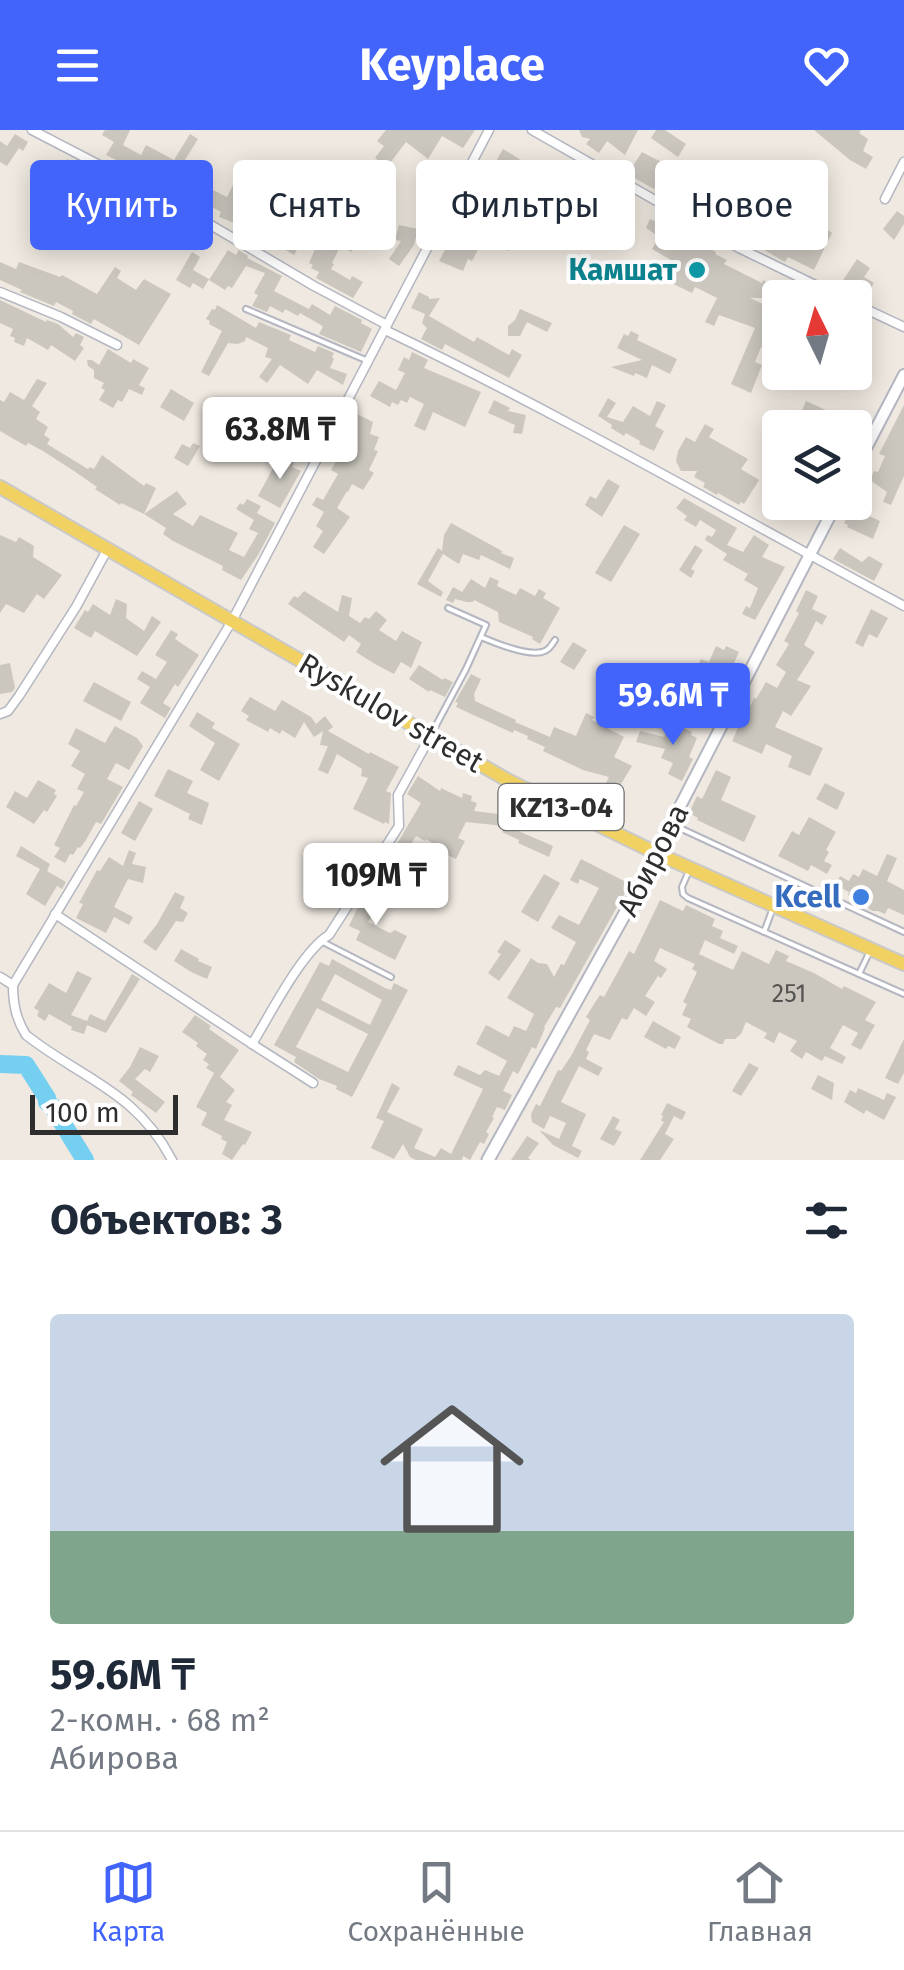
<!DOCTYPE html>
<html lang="ru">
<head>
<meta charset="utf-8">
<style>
  body { margin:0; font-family:"Fira Sans",sans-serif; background:#f2f2f3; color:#1f2937; height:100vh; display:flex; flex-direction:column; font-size:38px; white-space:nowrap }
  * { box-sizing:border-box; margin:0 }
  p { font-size:32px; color:#747a83 }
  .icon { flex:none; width:55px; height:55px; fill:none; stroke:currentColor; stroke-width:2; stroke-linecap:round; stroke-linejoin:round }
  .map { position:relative; height:1030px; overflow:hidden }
  .side { display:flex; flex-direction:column; background:#fff; flex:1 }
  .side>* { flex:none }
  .top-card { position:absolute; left:30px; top:30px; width:845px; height:90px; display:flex; gap:20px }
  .needle { width:65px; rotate:355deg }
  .controls { position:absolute; left:762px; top:150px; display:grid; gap:20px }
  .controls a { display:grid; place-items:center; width:110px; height:110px; border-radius:10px; background:#fff; box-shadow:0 5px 25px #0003; font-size:50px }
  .scale { position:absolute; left:30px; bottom:25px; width:148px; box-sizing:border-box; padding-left:10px; border:5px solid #2e2e2e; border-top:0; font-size:28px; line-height:35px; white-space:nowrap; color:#2e2e2e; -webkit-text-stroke:8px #fff; paint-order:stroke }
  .price { position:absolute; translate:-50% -85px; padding:0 22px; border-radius:10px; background:#fff; color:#222; font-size:32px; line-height:65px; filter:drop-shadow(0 2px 5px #0008) }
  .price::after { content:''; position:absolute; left:50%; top:60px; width:30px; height:22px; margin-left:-15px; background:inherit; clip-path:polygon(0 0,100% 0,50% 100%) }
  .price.on { background:#4264fb; color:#fff }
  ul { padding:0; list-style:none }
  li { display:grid; align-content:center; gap:20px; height:530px; padding:0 50px }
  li+li { border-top:2px solid #e0e1e3 }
  li span { display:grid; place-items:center; height:310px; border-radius:10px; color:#555 }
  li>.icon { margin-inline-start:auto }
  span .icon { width:180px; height:180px; fill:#fffc; stroke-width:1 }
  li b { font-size:42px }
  h2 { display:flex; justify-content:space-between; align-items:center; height:120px; padding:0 50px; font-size:42px }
  .chip { padding:0 35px; border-radius:10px; background:#fff; box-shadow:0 5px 25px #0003; font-size:35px; line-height:90px }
  .chip.on { background:#4264fb; color:#fff }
  header { display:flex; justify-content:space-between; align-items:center; height:130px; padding:0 50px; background:#4264fb; color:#fff; font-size:45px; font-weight:700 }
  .tab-bar { display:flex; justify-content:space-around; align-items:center; height:140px; border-top:2px solid #e0e1e3; background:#fff; font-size:28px; color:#747a83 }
  .tab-bar a { display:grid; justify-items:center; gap:5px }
  .tab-bar .on { color:#4264fb }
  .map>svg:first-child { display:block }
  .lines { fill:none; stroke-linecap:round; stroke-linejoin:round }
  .river { stroke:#75cff0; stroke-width:18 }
  .building { fill:#cbc7bf; fill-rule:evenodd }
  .service-casing { stroke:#b4b7c1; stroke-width:8 }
  .minor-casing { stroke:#b4b7c1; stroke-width:11 }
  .tertiary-casing { stroke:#b4b7c1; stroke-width:14 }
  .secondary-casing { stroke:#b4b7c1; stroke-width:15 }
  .primary-casing { stroke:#c9c9c9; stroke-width:16 }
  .service { stroke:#fff; stroke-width:4 }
  .minor { stroke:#fff; stroke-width:8 }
  .tertiary { stroke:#fff; stroke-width:10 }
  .secondary { stroke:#fff; stroke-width:11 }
  .primary { stroke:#f2d163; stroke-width:12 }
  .culture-dot { fill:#0f9aa8; stroke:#fff; stroke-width:4 }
  .shop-dot { fill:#3f7fe0; stroke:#fff; stroke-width:4 }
  .labels { text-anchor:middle; stroke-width:8; stroke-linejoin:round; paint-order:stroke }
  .number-label { font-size:25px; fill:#555452 }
  .shield { fill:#fff; stroke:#6d6d6d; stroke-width:2.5 }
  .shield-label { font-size:28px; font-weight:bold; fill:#2e2e2e }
  .culture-label { font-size:30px; font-weight:bold; fill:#0d838f; stroke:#fff; text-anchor:end }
  .street-label { font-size:30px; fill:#2e2e2e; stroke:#fff }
  .shop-label { font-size:30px; font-weight:bold; fill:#366cbe; stroke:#fff; text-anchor:end }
</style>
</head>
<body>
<header><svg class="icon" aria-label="menu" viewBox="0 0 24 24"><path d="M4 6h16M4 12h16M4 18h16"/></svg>Keyplace<svg class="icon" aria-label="heart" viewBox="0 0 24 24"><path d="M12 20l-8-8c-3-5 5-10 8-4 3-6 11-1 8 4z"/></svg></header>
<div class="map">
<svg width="904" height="1030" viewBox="0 0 904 1030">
  <rect width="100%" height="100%" fill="#efe9e1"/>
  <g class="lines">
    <polyline class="river" points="0,934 26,935 47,968 47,972 52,976 85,1030"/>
  </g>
  <g class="building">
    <polygon points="105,0 130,0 123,15 141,25 146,15 174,30 190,4 198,9 180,38 201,51 199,53 227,67 233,55 236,56 239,49 245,52 249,43 258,48 253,59 263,65 252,82 274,96 277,93 292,106 287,82 294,68 303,73 297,84 313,94 316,89 332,99 330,102 343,110 350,99 363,104 351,122 343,117 341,120 339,119 332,133 334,134 331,139 350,150 352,146 363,152 353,168 316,148 319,142 311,138 313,135 309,133 318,112 306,104 294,125 269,110 268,112 240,93 239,95 219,87 221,82 170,54 164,60 157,56 159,53 143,44 141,47 132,43 134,39 106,25 114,12 102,5"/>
    <polygon points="386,0 475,0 463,18 442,6 428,29 406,12 387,37 375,28 384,16 377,11"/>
    <polygon points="579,0 638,0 625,25 607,11 599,23 586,14 590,9 582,7"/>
    <polygon points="656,0 665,0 686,14 678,27 651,8"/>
    <polygon points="814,0 861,0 859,3 868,9 863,21 873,27 866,39 850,30"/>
    <polygon points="15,4 28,12 23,21 19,18 7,36 0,32 0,11 7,16"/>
    <polygon points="503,19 529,35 516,51 492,38"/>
    <polygon points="642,22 673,38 667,48 688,61 693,53 700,57 698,60 719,70 726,60 733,65 744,45 765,57 743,97 733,91 736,85 722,77 715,88 689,75 687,78 680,74 682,70 656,55 654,59 631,46 633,42 630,40"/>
    <polygon points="67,29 126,57 122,64 159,86 162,79 175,84 165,103 148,94 140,109 133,105 137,97 116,86 116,83 94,74 79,103 68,98 73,87 49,74 56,64 41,56 51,38 60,42"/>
    <polygon points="563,36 575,43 565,59 560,56 554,64 547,60"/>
    <polygon points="437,37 452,42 447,60 439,57 433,77 418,73 421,64 427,66"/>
    <polygon points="482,52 500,63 499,65 503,67 493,84 500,88 492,102 512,113 508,121 484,108 472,131 468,129 463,141 439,131"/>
    <polygon points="594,53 615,66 614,69 635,80 626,98 615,92 613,96 610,95 602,110 573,94 564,106 556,99 572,80 575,83"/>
    <polygon points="819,72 827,76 818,93 832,103 814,140 788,127 785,132 778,128 747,110 749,107 737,101 762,94 766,95 776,78 784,82 781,87 803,100"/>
    <polygon points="897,81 904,86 904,94 894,110 883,99"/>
    <polygon points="650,89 675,100 703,119 704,116 716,122 715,124 727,130 724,134 762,153 763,150 795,168 750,168 780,182 780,203 773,217 767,214 765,219 761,217 755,232 762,235 751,263 731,254 755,198 719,185 714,196 705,192 717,168 695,157 692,163 667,151 676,133 652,119 659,107 646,98"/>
    <polygon points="399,95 418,99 414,115 399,136 389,129 401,111 395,110"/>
    <polygon points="228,120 236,125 239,120 248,126 247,128 282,146 274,161 309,179 312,174 330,185 335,176 362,190 361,193 372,199 361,222 319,204 323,197 321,195 300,183 298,186 285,179 283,183 270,176 267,182 252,176 258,165 254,163 265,143 246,136 232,158 228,156 225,160 209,150"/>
    <polygon points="192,122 200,127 193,140 209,149 203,159 193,153 190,158 176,150"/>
    <polygon points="857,129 870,138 864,147 874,153 866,166 842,152"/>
    <polygon points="0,132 16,139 19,132 60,147 62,145 97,164 115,137 121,141 117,148 136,160 144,149 171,164 139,215 94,189 91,194 72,184 73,181 56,172 54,176 20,162 22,160 0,150"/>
    <polygon points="419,162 429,167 429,169 440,168 429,186 474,212 477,207 509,225 512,219 522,225 509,248 445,214 442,220 421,209 427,198 422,193 425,184 411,178"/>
    <polygon points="0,170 46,192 47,190 58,194 73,207 76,203 84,207 80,215 84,218 75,231 51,215 48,220 27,208 24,216 14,212 15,208 10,206 13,199 0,193"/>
    <polygon points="217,175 256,198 259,192 291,205 289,210 315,222 318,216 334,223 332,227 334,229 330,238 347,244 343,255 317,240 308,254 280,235 267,253 259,247 272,229 265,227 268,218 246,207 245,211 238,214 228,213 209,246 201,242 222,201 209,194 210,191 206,189 212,179 215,180"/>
    <polygon points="520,179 552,193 547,202 527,192 520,206 508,206 508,196 515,190"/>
    <polygon points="631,201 639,205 637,210 677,229 670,244 652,235 647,248 635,243 634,246 611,237 642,230 617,218 624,204 628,206"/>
    <polygon points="108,219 131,233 133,229 149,238 139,255 145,258 142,265 129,259 122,272 118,270 113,278 99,270 105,260 101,258 104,253 94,248 94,240 88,236 87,230 92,230 99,235"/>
    <polygon points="412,222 428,230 424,238 481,262 465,297 433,282 425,301 414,296 424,274 410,267 407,273 401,270 398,275 392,272 390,277 370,266 379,251 396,260 405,243 398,240 404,227 409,230"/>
    <polygon points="37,249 47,253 32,276 40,282 36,289 48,297 44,305 50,309 47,314 88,339 90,337 94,339 102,325 144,356 146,353 156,358 144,384 121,373 120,375 95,359 97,357 74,341 43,321 28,313 26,316 0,301 0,270 4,272 10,262 24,270"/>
    <polygon points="171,259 194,273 184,291 160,277"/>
    <polygon points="608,268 616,273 607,287 623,292 633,276 650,286 657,271 666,275 655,296 664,301 654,321 639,314 640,311 626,303 624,306 611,298 612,295 598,286"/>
    <polygon points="494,270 510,278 508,281 526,285 522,304 513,303 515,295 488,283"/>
    <polygon points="806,271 830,282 825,293 801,283"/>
    <polygon points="904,275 904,346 891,375 883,372 887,362 870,350 874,341 878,342 885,326 879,324"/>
    <polygon points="355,283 373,292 370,304 379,307 374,320 378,321 369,340 374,343 363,360 352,354 348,362 347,361 337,378 350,387 324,424 313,417 323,401 316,396 324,382 312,375 317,367 323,370 338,344 331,340 337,330 332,327"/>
    <polygon points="303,287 320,296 306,318 290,309"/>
    <polygon points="705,294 714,299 709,307 748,329 741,339 759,350 744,374 741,372 739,375 718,363 717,365 703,357 705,353 694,347 697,341 681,341 676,331 678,321 686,307 695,312"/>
    <polygon points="193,313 200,316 188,336 174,328 182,314 190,318"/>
    <polygon points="280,325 294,332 292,337 301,341 280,378 258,366"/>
    <polygon points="608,349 620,356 602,387 585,375 590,366 596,369"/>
    <polygon points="177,361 187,374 173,384 193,396 200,385 238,403 229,420 244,427 258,403 249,399 254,390 236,379 240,373 243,375 247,369 261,376 257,383 275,393 258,425 241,450 222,440 223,436 173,411 163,404 166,398 144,384"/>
    <polygon points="684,368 737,398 727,415 743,422 754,405 769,415 762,427 785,437 755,490 742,484 746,476 750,478 758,458 744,450 748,444 723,430 727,424 705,410 707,405 712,407 716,400 700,390 696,397 684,390 687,386 676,378"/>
    <polygon points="851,378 880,391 873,409 847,397 848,395 844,393"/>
    <polygon points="451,393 502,421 501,423 514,428 510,439 481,425 479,430 463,424 459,434 443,424 428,451 443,462 441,467 417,454 438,418 442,421 444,405"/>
    <polygon points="624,395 640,404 611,452 595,443"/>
    <polygon points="0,405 16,412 19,407 34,416 33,427 62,445 44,469 37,464 24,483 6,474 0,483"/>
    <polygon points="695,415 703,420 691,439 695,441 691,448 679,440"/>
    <polygon points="840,418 862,432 869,426 883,434 874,451 833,429"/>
    <polygon points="490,447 499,451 497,456 516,465 520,458 535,466 539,459 546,463 543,468 560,478 540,514 532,509 533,507 499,492 498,482 474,470 473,472 467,472 455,469 453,473 446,470 453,457 462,462 471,449 485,458"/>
    <polygon points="806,460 818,466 812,479 827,486 822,495 816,491 804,515 815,522 797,550 811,556 791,586 783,581 775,597 823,618 810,646 788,637 792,626 766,614 762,624 732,611 743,587 741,586 745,577 749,579 754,568 756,569 766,552 777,558 786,542 776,535 789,514 784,511 799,483 796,481"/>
    <polygon points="304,461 338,482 342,465 352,468 349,486 360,493 365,487 369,489 376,481 387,490 379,500 396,511 402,501 422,512 411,538 401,532 394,544 375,534 356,522 361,514 349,505 344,512 288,474 294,466 298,468"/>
    <polygon points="116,469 127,474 126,488 144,501 152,486 161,492 137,526 95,501 91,508 74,498 85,480 88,482 93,474 110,485"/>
    <polygon points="871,479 888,488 877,508 869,504 863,517 855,513"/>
    <polygon points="171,500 178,504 175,509 199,525 178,557 175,554 163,573 171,578 165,588 140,573 150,557 137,549 142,541 156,549 167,532 155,525"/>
    <polygon points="573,512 587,520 574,540 560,532"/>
    <polygon points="716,516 724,520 726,516 739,522 731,540 724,536 704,578 686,570 699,542 695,541 701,529 709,532"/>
    <polygon points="10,533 15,558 12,562 0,564 0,535"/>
    <polygon points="419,535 443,550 444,548 453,552 445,567 430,560 429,562 409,549"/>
    <polygon points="471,544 481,549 474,564 475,571 516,590 515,592 550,607 554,597 576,606 586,583 594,587 592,590 624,607 614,627 632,636 618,659 606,653 609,647 583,640 543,621 545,617 527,609 528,606 514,600 513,603 456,577 458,573 455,572"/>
    <polygon points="94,552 131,572 121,591 83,571"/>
    <polygon points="250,567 275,581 282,570 311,587 316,594 325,586 333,597 328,601 369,624 370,622 399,637 386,661 391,663 389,694 385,692 384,694 353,679 368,648 361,646 362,639 337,624 328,644 318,640 328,616 320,615 323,601 314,607 304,592 295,608 282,600 280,604 270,598 268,602 246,590 249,586 241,581"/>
    <polygon points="197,582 215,593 212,598 240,614 219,651 200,640 215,613 189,596"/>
    <polygon points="670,592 692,602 691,605 697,608 689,627 693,629 682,651 668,644 673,633 661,628 665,619 636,612 640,601 664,607"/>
    <polygon points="115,596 137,608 143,616 129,640 116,633 107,649 123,657 101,694 96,692 86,710 80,718 78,717 73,725 70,724 65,733 54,727 60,718 54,715 74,675 76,676 84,662 77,659 85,644 71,636 80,621 68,614 76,598 105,613"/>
    <polygon points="168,639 193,651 187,663 209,673 202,695 188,689 190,684 154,666"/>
    <polygon points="716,640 731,647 721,670 756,686 744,712 697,690 698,688 689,683 697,666 702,669"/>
    <polygon points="418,646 440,661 441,658 462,668 463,663 472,666 471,671 477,673 474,681 498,684 527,698 516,700 553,716 549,727 518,713 519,710 502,702 504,696 466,692 458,708 465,711 456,729 439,721 440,718 426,709 425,711 416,706 394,742 384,736 421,673 407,664"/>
    <polygon points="38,650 56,660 54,664 57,666 47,682 44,680 34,694 6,677 15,661 27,668"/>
    <polygon points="825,653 845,663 837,680 816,669"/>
    <polygon points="139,671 153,679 135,711 121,703"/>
    <polygon points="809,687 836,702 826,720 829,722 824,731 832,735 827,744 811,735 808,741 778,726 792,701 799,705"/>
    <polygon points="21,716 50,734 47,741 66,752 62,759 57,756 45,776 26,764 40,739 16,726"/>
    <polygon points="129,720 136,723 132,734 146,737 143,753 128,749 114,777 133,787 129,795 114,787 106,803 76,788 83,774 79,773 97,740 100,741 109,727 123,736"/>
    <polygon points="887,724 897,728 887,751 904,760 904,785 888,778 885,784 878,781 873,781 869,779 868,776 848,765 849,762 835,755 840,746 849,751 853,744 859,747 863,739 877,746"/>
    <polygon points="581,729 630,754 560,878 556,877 544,897 545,898 536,919 532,917 518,944 513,941 503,961 512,965 505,980 497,977 492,987 494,988 486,1002 489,1004 484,1014 480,1012 470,1030 463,1026 462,1030 416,1030 410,1027 403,1014 394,1029 371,1018 384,991 376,988 392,953 400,958 387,982 423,999 414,1018 435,1027 441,1018 451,1024 483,959 453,945 458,935 480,945 485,940 499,946 507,931 476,914 486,895 509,907 514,896 526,901 534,884 507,868 531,828 538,833 547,834 554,847 561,834 564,835 576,812 551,798 559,785 579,795 599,758 580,749 578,754 570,750"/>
    <polygon points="401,738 414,746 401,769 386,760"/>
    <polygon points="544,744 560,753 538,792 521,782"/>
    <polygon points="375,760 387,766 380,780 376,778 368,792 390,803 395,800 407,806 395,830 356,810 360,801 349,796 364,764 371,767"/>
    <polygon points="175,762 185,767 180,778 188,783 183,792 176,791 156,821 143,812 157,794"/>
    <polygon points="660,770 683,781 686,775 715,789 712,796 723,801 720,808 738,816 734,824 705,810 699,824 733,840 742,821 769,834 776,820 789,826 786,831 814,843 842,859 844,856 876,872 865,890 875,895 861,920 851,915 858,903 843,895 830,918 846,927 842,934 825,926 822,931 806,922 802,929 790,921 797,911 779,902 774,913 764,908 767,903 746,892 741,904 735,909 725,909 723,914 719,914 687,897 691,889 682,885 687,874 683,872 697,842 692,839 695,834 660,818 654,831 667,839 661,848 658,846 645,866 655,872 646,886 634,878 627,890 622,888 610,910 594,904 586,920 589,922 586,929 603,938 598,946 579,936 561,972 586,984 572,1016 582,1021 578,1028 553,1015 539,1000 559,1009 566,993 550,986 544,999 532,992 531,984 536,974 540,976 558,940 561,941 571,926 590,890 586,887 594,874 600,865 604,867 629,821 634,824"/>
    <polygon points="505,810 521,820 499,851 488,843 501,824 497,822"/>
    <polygon points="181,819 199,829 198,831 212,837 207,849 191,842 174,831"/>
    <path d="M 332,829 L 385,858 L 391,860 L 394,853 L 408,860 L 352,967 L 336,959 L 337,956 L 319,949 L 294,932 L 296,927 L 274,915 L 320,832 L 329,836 ZM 335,844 L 382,870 L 370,895 L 321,870 ZM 317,878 L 368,904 L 348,942 L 296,917 Z"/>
    <polygon points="77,841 92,848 71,885 87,891 90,884 105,891 132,844 140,849 106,903 87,895 84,904 71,900 72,897 49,884 45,891 37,886 39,881 34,878 49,853 66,863"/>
    <polygon points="195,885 211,896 209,899 239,920 220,947 235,960 226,972 232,975 224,990 252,1002 245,1015 243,1014 232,1030 222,1024 227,1012 221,1009 222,1006 201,995 207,983 196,977 214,943 206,938 209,934 203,930 207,924 196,916 198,913 182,902"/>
    <polygon points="653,891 681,907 675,919 668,916 666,919 644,907"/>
    <polygon points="904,909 904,943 898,954 885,948"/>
    <polygon points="140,917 159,926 150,942 145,939 135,949 165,972 156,983 131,965 133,962 119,951 130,937"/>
    <polygon points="749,933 759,938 741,966 732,961"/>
    <polygon points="818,945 834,953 832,970 811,959"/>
    <polygon points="858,958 884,970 887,963 896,967 884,990 866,980 864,984 844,972 850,960 856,963"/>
    <polygon points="667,973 686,982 682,990 674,986 665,1004 674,1009 660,1030 640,1030 664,992 661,991 663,986 661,985"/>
    <polygon points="613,986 620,990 615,999 622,1002 614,1016 600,1009"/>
    <polygon points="527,1006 539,1013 528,1028 531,1030 511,1030"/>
  </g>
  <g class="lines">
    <g class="service-casing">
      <g id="service">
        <polyline points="246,179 368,231"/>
        <path d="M 481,507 C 495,513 526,526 542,522 C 549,520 551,516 555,510"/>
        <polyline points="433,601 466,539 486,495 448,478"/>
        <polyline points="671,694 904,802"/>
        <polyline points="688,743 682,757 683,764 688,768 904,864"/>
        <polyline points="764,802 773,778"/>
        <polyline points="321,811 391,847"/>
        <polyline points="859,844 870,821"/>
      </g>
    </g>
    <g class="minor-casing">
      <g id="minor">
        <polyline points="32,0 182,78 314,156 387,195"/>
        <polyline points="532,0 739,118 842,168"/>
        <polyline points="885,69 904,32"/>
        <polyline points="0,162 61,187 117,215"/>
        <polyline points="855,174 904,197"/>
        <path d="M 385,200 C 562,285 731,383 904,476"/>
        <polyline points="0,584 8,581 19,566 76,477 107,420"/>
        <path d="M 55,784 L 252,914 C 270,885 302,821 329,805 L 399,696 L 398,665 L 431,605"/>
        <path d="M 0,847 L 13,855 C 13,874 16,889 26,905 C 82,949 136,961 172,1030"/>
        <polyline points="13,855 232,491 489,0"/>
        <polyline points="252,914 313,953"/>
      </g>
    </g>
    <g class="tertiary-casing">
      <g id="tertiary">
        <polyline points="855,339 904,245"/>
        <polyline points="656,723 837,372"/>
      </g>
    </g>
    <g class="secondary-casing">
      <polyline id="secondary" points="488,1030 628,778 656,723"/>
    </g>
    <g class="primary-casing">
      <polyline id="primary" points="0,357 509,651 656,723 904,834"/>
    </g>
    <use href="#service" class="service"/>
    <use href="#minor" class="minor"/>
    <use href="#tertiary" class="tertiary"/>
    <use href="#secondary" class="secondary"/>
    <use href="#primary" class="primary"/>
  </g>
  <circle class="culture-dot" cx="697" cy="140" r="10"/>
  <circle class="shop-dot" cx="861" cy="767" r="10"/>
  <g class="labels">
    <g class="number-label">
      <text x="789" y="872">251</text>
    </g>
    <rect class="shield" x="498.5" y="654" width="125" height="46" rx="8"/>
    <g class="shield-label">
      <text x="561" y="687">KZ13-04</text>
    </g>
    <g class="culture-label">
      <text x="677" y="150">Камшат</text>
    </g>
    <g class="street-label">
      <text transform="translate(391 583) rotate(30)" y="10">Ryskulov street</text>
      <text transform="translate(653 730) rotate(-63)" y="10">Абирова</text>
    </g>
    <g class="shop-label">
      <text x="841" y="777">Kcell</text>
    </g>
  </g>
</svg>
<div class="controls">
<a><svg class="needle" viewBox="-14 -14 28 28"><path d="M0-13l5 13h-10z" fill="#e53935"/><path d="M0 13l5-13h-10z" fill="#747a83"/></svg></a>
<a><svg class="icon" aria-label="layers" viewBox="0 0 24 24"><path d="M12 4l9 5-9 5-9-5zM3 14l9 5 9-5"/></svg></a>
</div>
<div class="scale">100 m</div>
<b class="price" style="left:280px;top:352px">63.8M ₸</b>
<b class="price on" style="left:673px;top:618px">59.6M ₸</b>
<b class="price" style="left:376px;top:798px">109M ₸</b>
<div class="top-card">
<a class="chip on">Купить</a>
<a class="chip">Снять</a>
<a class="chip">Фильтры</a>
<a class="chip">Новое</a>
</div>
</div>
<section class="side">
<h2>Объектов: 3<svg class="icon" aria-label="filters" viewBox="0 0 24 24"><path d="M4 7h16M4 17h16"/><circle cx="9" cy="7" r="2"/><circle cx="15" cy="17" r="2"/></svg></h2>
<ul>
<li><span style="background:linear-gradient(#c9d6e8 70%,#7fa58c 0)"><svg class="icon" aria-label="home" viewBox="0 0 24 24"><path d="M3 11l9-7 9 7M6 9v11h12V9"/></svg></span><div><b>59.6M ₸</b><p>2-комн. · 68 m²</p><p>Абирова</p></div></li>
</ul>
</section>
<nav class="tab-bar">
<a class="on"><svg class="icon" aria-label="map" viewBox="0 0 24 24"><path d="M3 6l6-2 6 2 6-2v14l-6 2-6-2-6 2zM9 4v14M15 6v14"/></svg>Карта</a>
<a><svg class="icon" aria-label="saved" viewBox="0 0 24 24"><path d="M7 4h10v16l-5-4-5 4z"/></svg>Сохранённые</a>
<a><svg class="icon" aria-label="home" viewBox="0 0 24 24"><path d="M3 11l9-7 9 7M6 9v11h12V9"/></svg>Главная</a>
</nav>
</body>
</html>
